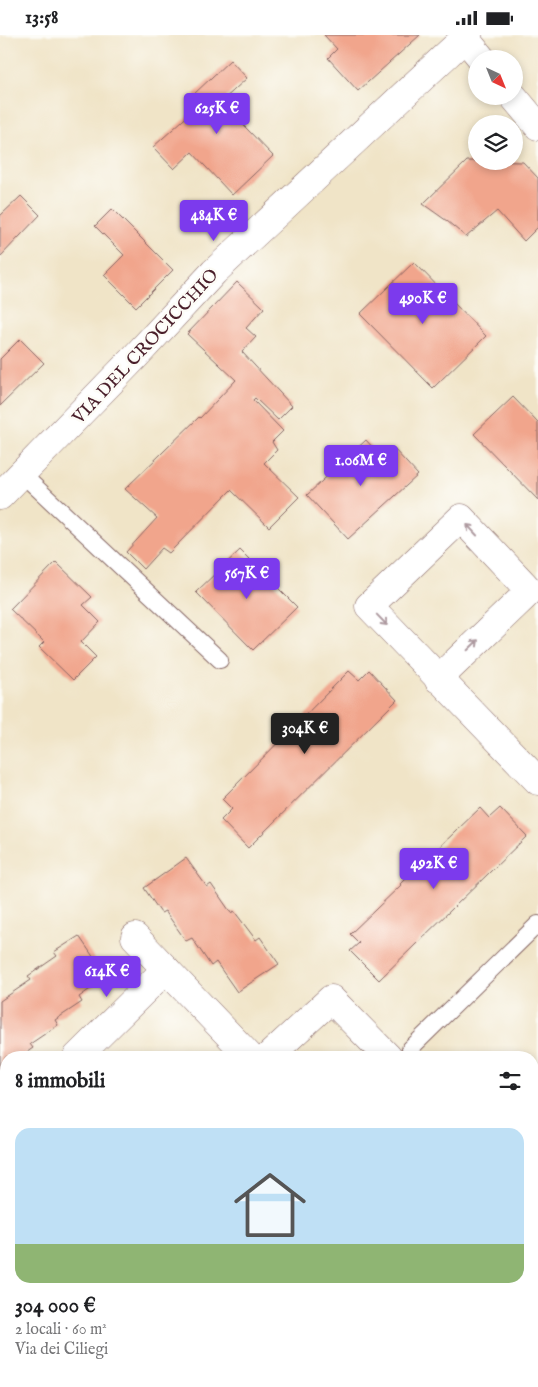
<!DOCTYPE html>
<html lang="it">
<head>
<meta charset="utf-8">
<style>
  body { margin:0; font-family:"IM FELL English",serif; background:#f6f6f6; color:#202124; height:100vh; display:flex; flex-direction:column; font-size:19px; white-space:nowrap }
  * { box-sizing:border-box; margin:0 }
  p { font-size:16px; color:#757577 }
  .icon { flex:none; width:28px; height:28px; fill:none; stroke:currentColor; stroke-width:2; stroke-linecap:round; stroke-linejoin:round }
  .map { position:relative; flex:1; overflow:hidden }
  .drawer { position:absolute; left:0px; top:1016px; width:539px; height:336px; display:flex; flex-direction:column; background:#fff; border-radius:20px 20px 0 0; box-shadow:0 2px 8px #0003 }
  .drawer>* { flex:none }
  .needle { width:32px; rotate:137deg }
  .tools { position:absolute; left:468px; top:15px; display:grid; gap:10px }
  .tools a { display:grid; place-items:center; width:55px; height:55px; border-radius:50%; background:#fff; box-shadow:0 2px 8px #0003; font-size:25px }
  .price { position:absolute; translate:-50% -42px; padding:0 11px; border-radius:5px; background:#7c3aed; color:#fff; font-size:16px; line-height:32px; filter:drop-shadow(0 1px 2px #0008) }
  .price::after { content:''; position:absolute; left:50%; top:30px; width:15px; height:11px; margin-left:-8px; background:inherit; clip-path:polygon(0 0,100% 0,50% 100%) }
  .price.current { background:#222; color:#fff }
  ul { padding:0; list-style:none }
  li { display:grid; align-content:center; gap:10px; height:265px; padding:0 15px }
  li span { display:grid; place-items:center; height:155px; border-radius:15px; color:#555 }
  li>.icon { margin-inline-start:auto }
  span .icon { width:90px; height:90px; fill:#fffc; stroke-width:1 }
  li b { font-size:21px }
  h2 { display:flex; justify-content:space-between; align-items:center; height:60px; padding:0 15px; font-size:21px }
  .status { display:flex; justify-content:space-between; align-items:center; height:35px; padding:0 25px; background:#fff; direction:ltr }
  .status svg { height:14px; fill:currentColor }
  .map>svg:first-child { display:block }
  .building { fill:#f1a58c }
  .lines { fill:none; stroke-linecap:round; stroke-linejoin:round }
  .lane-casing { stroke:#846462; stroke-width:18 }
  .street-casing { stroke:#846462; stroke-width:29 }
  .lane { stroke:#fff; stroke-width:16 }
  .street { stroke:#fff; stroke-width:28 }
  .oneway { stroke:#ae9aa0 }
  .labels { text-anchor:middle; stroke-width:5; stroke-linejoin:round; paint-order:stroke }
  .street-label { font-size:18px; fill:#4a1f2b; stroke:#fdfcf7 }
</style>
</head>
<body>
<div class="status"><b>13:58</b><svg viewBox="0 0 49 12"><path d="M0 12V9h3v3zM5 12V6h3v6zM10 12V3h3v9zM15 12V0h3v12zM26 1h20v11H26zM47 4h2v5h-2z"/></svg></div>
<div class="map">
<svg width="538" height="1352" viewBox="0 0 538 1352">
  <rect width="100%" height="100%" fill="#fdfcf7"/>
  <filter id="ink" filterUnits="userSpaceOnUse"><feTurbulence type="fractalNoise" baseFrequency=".02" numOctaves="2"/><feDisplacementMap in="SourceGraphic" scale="10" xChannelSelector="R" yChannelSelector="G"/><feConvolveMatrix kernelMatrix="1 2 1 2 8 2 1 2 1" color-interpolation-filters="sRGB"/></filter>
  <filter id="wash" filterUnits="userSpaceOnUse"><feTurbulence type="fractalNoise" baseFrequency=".0096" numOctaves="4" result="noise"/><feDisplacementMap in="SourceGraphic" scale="20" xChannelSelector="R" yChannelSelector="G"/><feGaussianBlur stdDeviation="1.12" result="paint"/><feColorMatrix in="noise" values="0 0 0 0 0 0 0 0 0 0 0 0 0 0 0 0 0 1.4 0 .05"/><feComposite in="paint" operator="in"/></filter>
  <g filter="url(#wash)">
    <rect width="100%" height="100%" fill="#f0e4c7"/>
    <g id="blocks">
      <g class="building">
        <polygon points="324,0 420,0 358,56 328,23 337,14"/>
        <polygon points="230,25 247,43 221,67 273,121 232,160 192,117 174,134 153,112 202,68 194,59"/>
        <polygon points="467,126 523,127 538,143 538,192 524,206 497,176 466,202 447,186 423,169"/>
        <polygon points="21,161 40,180 0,222 0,181"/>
        <polygon points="112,174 173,235 136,272 104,240 124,220 95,191"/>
        <polygon points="414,227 486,301 433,353 360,279"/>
        <polygon points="237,247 264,273 246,293 256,302 242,317 292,371 278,385 255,363 253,365 283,396 272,407 277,415 264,428 299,462 269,492 231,455 169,518 162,513 143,534 126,517 157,483 125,454 199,382 200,383 236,345 187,299"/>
        <polygon points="20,304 44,328 0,371 0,324"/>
        <polygon points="513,362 538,388 538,465 474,399"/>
        <polygon points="366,405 383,424 394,414 418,440 348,504 307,460"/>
        <polygon points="240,515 297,572 253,615 196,557"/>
        <polygon points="56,527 92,562 83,570 100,587 81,607 96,622 73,645 39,612 44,607 10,574"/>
        <polygon points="369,635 397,665 248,813 221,785 232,774 222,764 349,636 359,645"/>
        <polygon points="480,773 489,783 500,773 527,801 379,945 350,916 359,908 350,899 401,850 400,849 430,819 431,820"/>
        <polygon points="186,823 207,852 211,849 231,878 234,876 256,905 260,902 279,929 237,957 216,927 211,931 192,903 186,906 165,876 161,878 144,853"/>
        <polygon points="79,901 107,942 79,962 82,967 55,985 58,990 30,1009 33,1013 20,1022 6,1022 6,1032 0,1036 0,966 31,945 28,941 57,921 54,917"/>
      </g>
    </g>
  </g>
  <g filter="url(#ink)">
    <use href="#blocks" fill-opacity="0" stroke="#846462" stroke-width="1"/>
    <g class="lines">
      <g class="lane-casing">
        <g id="lane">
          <polyline points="23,440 220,625"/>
          <polyline points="410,1014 538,889"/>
        </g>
      </g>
      <g class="street-casing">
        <g id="street">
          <polyline points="464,2 482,24"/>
          <polyline points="513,61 538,91"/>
          <polyline points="0,461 134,323 214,237 468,0"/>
          <polyline points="438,644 530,556 461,483 369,571 538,746"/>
          <polyline points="135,902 250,1022"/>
          <polyline points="77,1022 166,934"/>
          <polyline points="268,1022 331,964 388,1022"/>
          <polyline points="0,1100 6,1094"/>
          <polyline points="0,1145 6,1151"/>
          <polyline points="190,1346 195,1352"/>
          <polyline points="348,1352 354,1346"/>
        </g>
      </g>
      <use href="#lane" class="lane"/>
      <use href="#street" class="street"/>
    </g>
    <defs><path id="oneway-shaft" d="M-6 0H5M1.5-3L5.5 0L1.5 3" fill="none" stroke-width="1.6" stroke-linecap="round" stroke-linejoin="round" transform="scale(1.25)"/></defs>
    <g class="oneway">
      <use href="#oneway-shaft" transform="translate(472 495) rotate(-133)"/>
      <use href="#oneway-shaft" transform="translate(382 585) rotate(46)"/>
      <use href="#oneway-shaft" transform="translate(473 610) rotate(-44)"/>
    </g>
  </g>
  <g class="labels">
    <g class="street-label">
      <text transform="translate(145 311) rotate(-47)" y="6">VIA DEL CROCICCHIO</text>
    </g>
  </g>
</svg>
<div class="tools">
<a><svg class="needle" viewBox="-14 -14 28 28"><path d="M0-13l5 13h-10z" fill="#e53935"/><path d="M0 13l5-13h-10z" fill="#757577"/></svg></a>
<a><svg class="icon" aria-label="layers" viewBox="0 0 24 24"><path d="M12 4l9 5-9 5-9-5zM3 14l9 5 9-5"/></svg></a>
</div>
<b class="price" style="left:217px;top:100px">625K €</b>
<b class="price" style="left:214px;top:207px">484K €</b>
<b class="price" style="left:423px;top:290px">490K €</b>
<b class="price" style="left:361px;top:452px">1.06M €</b>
<b class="price" style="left:247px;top:565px">567K €</b>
<b class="price current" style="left:305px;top:720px">304K €</b>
<b class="price" style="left:434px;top:855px">492K €</b>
<b class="price" style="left:107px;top:963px">614K €</b>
<section class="drawer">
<h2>8 immobili<svg class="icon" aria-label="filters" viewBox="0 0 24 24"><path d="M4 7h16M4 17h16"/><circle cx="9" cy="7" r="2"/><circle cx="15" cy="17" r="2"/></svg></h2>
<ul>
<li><span style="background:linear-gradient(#bfe0f5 75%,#8fb573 0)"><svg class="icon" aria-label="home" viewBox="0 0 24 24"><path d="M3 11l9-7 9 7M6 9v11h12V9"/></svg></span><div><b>304 000 €</b><p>2 locali · 60 m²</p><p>Via dei Ciliegi</p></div></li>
</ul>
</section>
</div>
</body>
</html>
